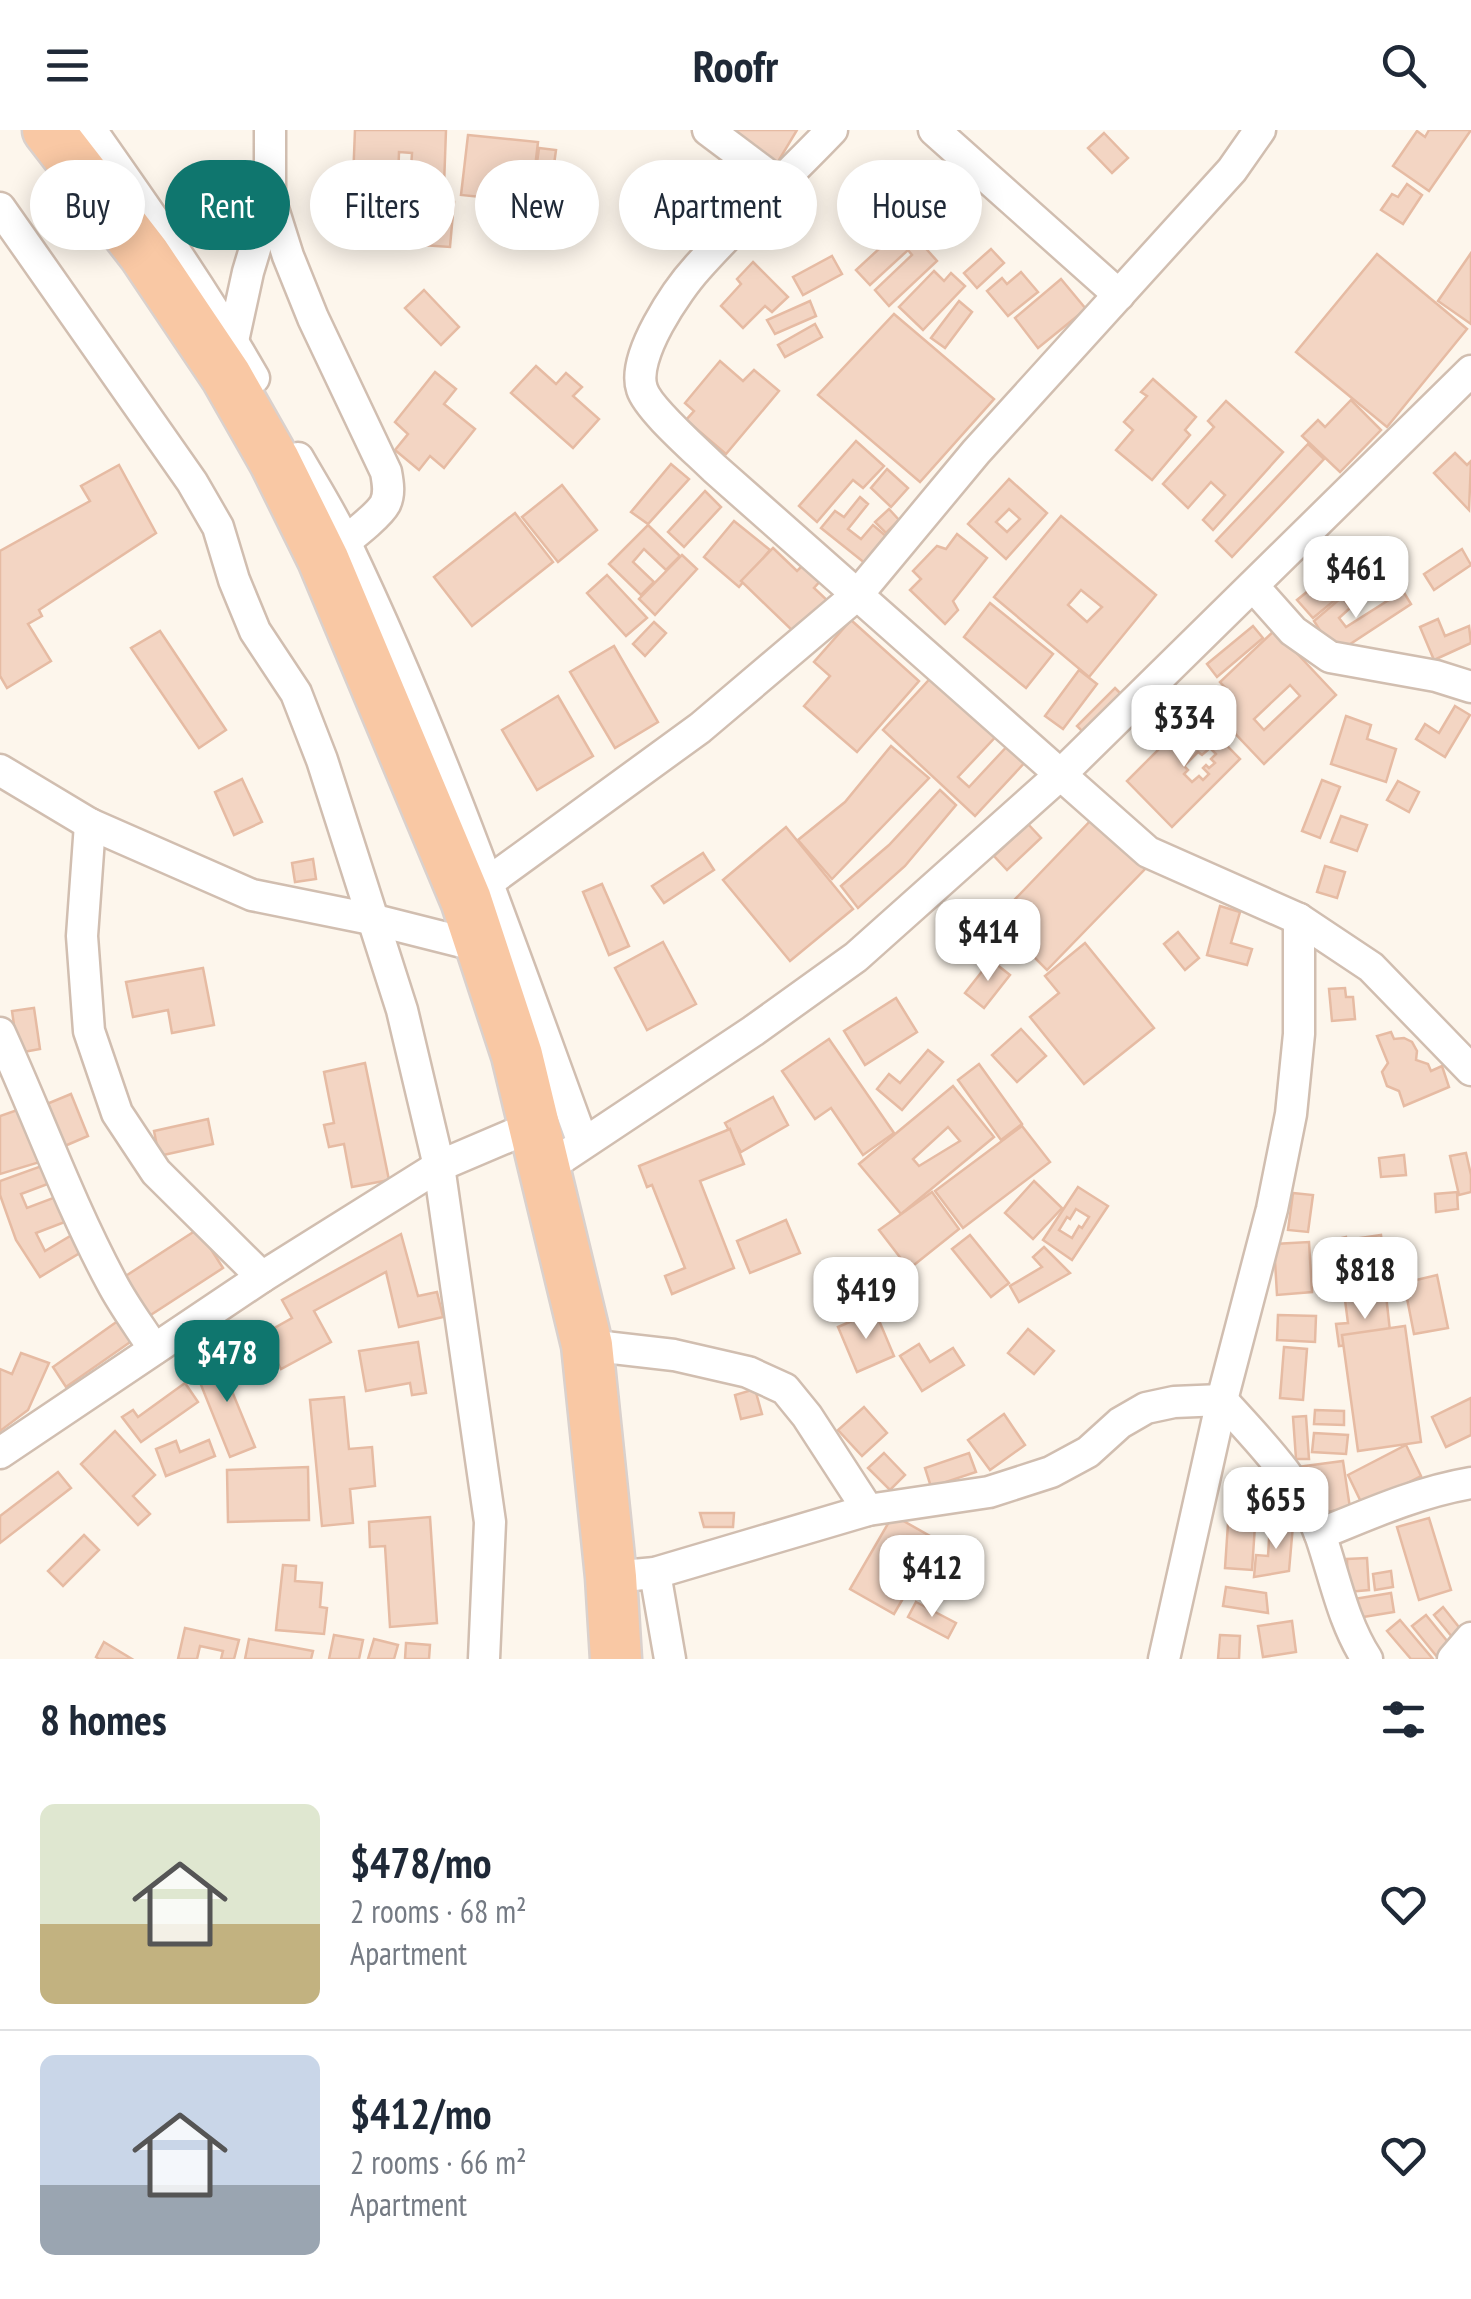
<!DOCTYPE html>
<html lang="en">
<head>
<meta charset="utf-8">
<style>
  body { margin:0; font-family:"PT Sans Narrow",sans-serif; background:#f2f2f3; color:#1f2937; height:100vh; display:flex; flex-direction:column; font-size:38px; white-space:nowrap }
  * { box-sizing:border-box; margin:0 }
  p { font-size:32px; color:#747a83 }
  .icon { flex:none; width:55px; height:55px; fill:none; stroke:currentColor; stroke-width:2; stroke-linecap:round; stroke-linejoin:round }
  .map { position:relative; height:1529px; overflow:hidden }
  .details { display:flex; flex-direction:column; background:#fff; flex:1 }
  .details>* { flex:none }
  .top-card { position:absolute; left:30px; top:30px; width:1412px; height:90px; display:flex; gap:20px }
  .price { position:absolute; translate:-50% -85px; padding:0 22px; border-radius:20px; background:#fff; color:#222; font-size:32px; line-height:65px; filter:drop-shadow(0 2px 5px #0008) }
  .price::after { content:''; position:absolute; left:50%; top:60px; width:30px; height:22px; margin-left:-15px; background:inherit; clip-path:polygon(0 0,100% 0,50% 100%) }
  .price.selected { background:#0f766e; color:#fff }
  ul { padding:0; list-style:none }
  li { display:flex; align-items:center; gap:30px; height:250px; padding:0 40px }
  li+li { border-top:2px solid #e0e1e3 }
  li span { display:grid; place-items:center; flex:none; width:280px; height:200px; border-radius:15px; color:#555 }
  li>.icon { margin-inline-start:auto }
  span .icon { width:120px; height:120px; fill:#fffc; stroke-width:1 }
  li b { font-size:42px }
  h2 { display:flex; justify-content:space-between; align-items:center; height:120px; padding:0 40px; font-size:42px }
  .tag { padding:0 35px; border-radius:45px; background:#fff; box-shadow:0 5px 25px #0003; font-size:35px; line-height:90px }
  .tag.selected { background:#0f766e; color:#fff }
  header { display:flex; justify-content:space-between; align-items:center; height:130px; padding:0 40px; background:#fff; font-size:45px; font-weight:600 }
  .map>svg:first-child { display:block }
  .building { fill:#f3d5c3; stroke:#e6bba3; stroke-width:2.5; fill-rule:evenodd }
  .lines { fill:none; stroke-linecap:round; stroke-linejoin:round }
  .minor-casing { stroke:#d1beb0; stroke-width:35 }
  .trunk-casing { stroke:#dad1cd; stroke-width:55 }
  .minor { stroke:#fff; stroke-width:30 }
  .trunk { stroke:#f9c8a4; stroke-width:50 }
</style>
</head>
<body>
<header><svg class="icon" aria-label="menu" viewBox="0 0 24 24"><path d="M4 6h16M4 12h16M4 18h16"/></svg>Roofr<svg class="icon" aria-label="search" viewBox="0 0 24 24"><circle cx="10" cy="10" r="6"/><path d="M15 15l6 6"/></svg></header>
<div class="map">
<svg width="1471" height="1529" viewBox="0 0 1471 1529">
  <rect width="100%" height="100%" fill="#fdf6ec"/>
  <g class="building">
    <polygon points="355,0 446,0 444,56 410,53 412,23 399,22 398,52 353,50"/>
    <polygon points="724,0 797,0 776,35"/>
    <polygon points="1429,0 1471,0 1429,61 1393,36 1417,1 1425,7"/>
    <polygon points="1104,3 1128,28 1112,43 1088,18"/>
    <polygon points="468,5 538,12 531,72 461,65"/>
    <polygon points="539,18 556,20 551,56 534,54"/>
    <polygon points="921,45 930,57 897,80 889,68"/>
    <polygon points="1407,54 1422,65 1403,94 1381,80 1392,64 1398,67"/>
    <polygon points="395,67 454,72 450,117 392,113"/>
    <polygon points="905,95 937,131 889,176 875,160 912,125 908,120 870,155 856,140"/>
    <polygon points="991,119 1004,133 977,158 964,143"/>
    <polygon points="1471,123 1471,194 1438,171"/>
    <polygon points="1377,124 1467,199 1387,297 1296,222"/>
    <polygon points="832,126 842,144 803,165 793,147"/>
    <polygon points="753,132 788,167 772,182 765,176 743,198 721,176 741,154 737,149"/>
    <polygon points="934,141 944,151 951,143 965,156 923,200 899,177"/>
    <polygon points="1021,142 1038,162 1008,186 987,161 1002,148 1007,154"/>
    <polygon points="1061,149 1086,179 1038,218 1015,188"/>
    <polygon points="424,160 459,197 441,215 405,178"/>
    <polygon points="810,171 816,186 775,204 767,190"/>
    <polygon points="959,171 972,182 945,218 931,208"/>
    <polygon points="894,184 994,269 920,352 818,265"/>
    <polygon points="815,194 822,207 785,227 778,215"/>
    <polygon points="720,231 743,251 754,240 779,261 726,324 686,290 694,281 685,273"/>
    <polygon points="536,236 556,254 566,243 582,257 573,266 599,289 573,318 511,263"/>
    <polygon points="435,242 456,259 444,274 475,299 444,338 430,326 419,340 395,320 408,304 395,292"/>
    <polygon points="1153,249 1196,287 1185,300 1190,305 1152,350 1116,320 1133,300 1124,292 1147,266 1141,262"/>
    <polygon points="1351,270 1381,300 1340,342 1302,306 1318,290 1325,297"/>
    <polygon points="1226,271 1283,322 1213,400 1203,390 1225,365 1211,352 1188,378 1163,354 1214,297 1208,291"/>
    <polygon points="856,311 884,336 863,358 853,350 817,392 799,376"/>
    <polygon points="1308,314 1324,329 1232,427 1216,411"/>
    <polygon points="1455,323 1467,335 1471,331 1469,380 1434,343"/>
    <polygon points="671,334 689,349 648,394 631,382"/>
    <polygon points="119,335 156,403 39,480 42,486 28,494 51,531 7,558 0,546 0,421 90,371 81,356"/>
    <polygon points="887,339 908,358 891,377 871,358"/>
    <path d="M 1009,349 L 1047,383 L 1006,429 L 968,394 ZM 1009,379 L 1020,389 L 1007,402 L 996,392 Z"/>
    <polygon points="562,355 597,400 558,432 522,387"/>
    <polygon points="705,361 721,377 684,417 668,402"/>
    <polygon points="860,367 868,374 848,399 861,409 873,395 887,407 866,434 821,398 835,381 844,387"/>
    <polygon points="889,379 899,390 886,403 875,392"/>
    <polygon points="515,383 553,432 472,496 434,447"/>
    <path d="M 1061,386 L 1156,465 L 1089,547 L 994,467 ZM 1081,460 L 1102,477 L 1087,492 L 1068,475 Z"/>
    <polygon points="734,391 770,420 739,457 704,427"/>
    <polygon points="648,395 680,426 666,440 644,419 633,432 654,452 641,465 609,434"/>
    <polygon points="957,404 987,428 953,471 958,480 945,494 910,460 921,449 913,441 937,416 946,419"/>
    <polygon points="1357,417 1374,438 1313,488 1297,470 1319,452 1309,439 1318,432 1327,443"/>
    <polygon points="1380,417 1405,456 1391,464 1367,425"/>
    <polygon points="773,418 797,441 805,433 822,449 814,458 829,472 797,505 741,451"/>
    <polygon points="1462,419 1471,435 1434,460 1424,444"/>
    <polygon points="682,425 697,439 655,485 639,469"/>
    <polygon points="607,445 647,488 626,506 587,463"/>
    <polygon points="1403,461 1411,474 1335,524 1314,491 1342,467 1350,478 1339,488 1346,497"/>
    <polygon points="990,473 1053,524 1026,558 964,507"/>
    <polygon points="1438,489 1445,506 1469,496 1471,513 1434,530 1420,497"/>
    <polygon points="851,490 919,551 857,622 804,576 830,546 814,532"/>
    <polygon points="654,492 666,503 645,526 633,514"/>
    <polygon points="1253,496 1263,508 1217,547 1207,534"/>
    <path d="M 1275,500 L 1336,565 L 1264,634 L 1209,576 L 1227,560 L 1220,552 ZM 1290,555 L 1300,566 L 1264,600 L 1254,589 Z"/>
    <polygon points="160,501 226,600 199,618 131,518"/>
    <polygon points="614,516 658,592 615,618 570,542"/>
    <polygon points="1079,540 1097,554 1063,599 1045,586"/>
    <polygon points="937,541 1001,601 958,647 969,657 1012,611 1029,628 975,686 883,600"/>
    <polygon points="1115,558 1126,569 1088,607 1077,596"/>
    <polygon points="558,566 593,626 537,660 502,600"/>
    <polygon points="1455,576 1470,585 1445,627 1416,609 1425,594 1439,603"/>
    <path d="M 1195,583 L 1240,629 L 1172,697 L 1127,651 ZM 1210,618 L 1216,624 L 1211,629 L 1215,633 L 1209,638 L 1206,635 L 1203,638 L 1209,644 L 1203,650 L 1199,646 L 1192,652 L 1184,644 L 1188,640 L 1184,636 L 1198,622 L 1202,625 Z"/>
    <polygon points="1346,586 1371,595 1367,609 1396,619 1386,652 1331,634"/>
    <polygon points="891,616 929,648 832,749 798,710 845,672"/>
    <polygon points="242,649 262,692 234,705 215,662"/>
    <polygon points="1322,650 1340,657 1320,708 1302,701"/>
    <polygon points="1398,651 1419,662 1409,682 1387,670"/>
    <polygon points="940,660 956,675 905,736 858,778 841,756 889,715"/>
    <polygon points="1341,686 1367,695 1357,721 1331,712"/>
    <polygon points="1094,687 1146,738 1047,840 996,789"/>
    <polygon points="1028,694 1041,708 1007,740 994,726"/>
    <polygon points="786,697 853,779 790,831 723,750"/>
    <polygon points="703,723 714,740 664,773 652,756"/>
    <polygon points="313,729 316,749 295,752 292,733"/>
    <polygon points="1325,736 1345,742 1337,768 1317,762"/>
    <polygon points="602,754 629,816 609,825 583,762"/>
    <polygon points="1220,776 1240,782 1231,813 1252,819 1247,835 1207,825"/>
    <polygon points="1178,802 1199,828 1185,840 1164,814"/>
    <polygon points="663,812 696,874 647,900 615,838"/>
    <polygon points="1085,813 1154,898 1084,954 1030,887 1059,863 1045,846"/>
    <polygon points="991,830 1010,845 984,878 965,863"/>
    <polygon points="203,838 214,895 172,903 168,880 133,887 126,852"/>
    <polygon points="1345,858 1346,867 1353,867 1355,889 1332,891 1329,859"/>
    <polygon points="896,868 917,902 865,935 844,901"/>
    <polygon points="34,878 40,919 18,923 12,881"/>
    <polygon points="1021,899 1046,926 1017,952 992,925"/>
    <polygon points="1391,902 1394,909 1404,908 1412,912 1417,921 1416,930 1428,934 1431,941 1442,936 1449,957 1404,976 1399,961 1387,956 1382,942 1388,933 1377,906"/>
    <polygon points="829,909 894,1003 863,1025 831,978 815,989 782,941"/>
    <polygon points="928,920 943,932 902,980 877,959 889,944 900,953"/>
    <polygon points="365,933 389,1050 352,1057 344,1014 329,1017 324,995 334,993 324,942"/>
    <polygon points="979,934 1022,994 1001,1010 958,950"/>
    <path d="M 953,956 L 994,1007 L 901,1084 L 859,1034 ZM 948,997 L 960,1011 L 919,1036 L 913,1029 Z"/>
    <polygon points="71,964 88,1006 60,1018 42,976"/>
    <polygon points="773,967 788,995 741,1022 725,993"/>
    <polygon points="29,976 40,1032 0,1044 0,986"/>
    <polygon points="208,989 213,1014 159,1026 154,1001"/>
    <polygon points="1022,996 1050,1032 963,1098 935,1061"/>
    <polygon points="730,999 744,1034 700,1051 734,1138 672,1164 665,1146 685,1138 652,1055 647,1057 639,1036"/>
    <polygon points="1466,1023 1471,1045 1471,1062 1459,1065 1450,1026"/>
    <polygon points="1404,1025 1406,1045 1381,1047 1379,1028"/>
    <polygon points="47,1034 53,1052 21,1064 27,1078 61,1065 70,1090 36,1103 45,1121 77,1102 88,1118 40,1147 16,1110 0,1065 0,1051"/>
    <polygon points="1034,1051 1062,1078 1033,1109 1005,1083"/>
    <path d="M 1078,1057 L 1108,1076 L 1072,1130 L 1043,1110 ZM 1076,1079 L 1089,1087 L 1082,1098 L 1079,1096 L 1072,1108 L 1059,1100 L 1067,1087 L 1070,1089 Z"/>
    <polygon points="932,1062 959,1099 909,1139 879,1100"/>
    <polygon points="1457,1062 1458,1079 1436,1082 1435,1064"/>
    <polygon points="1293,1063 1313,1065 1308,1102 1288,1100"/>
    <polygon points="786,1090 800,1123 750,1143 737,1111"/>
    <polygon points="198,1099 223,1138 146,1188 121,1149"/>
    <polygon points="401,1104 418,1166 437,1162 443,1187 399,1197 386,1142 314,1181 331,1212 281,1239 262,1205 292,1188 282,1170"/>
    <polygon points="970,1105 1009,1153 991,1167 952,1119"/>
    <polygon points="1381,1105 1386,1150 1365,1152 1360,1108"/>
    <polygon points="1346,1107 1356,1156 1334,1160 1325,1112"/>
    <polygon points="1309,1112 1312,1162 1277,1165 1274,1114"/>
    <polygon points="1044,1117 1070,1143 1019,1172 1010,1156 1042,1137 1033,1127"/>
    <polygon points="1437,1145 1448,1198 1414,1204 1404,1153"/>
    <polygon points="1386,1165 1391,1210 1339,1216 1336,1194 1348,1193 1345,1170"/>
    <polygon points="875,1181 894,1226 857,1242 838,1197"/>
    <polygon points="1278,1185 1316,1186 1315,1212 1277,1210"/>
    <polygon points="122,1188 136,1208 66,1257 53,1237"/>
    <polygon points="1405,1196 1421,1312 1358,1321 1342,1205"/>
    <polygon points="1028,1199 1054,1221 1034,1244 1008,1223"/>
    <polygon points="418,1212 426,1263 412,1265 410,1253 366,1261 359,1221"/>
    <polygon points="919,1214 930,1232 953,1218 964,1235 922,1261 900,1226"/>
    <polygon points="1284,1217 1307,1219 1303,1270 1280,1268"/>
    <polygon points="21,1223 49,1233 28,1280 0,1301 0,1239 12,1244"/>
    <polygon points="240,1227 248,1246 229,1254 255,1317 230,1327 197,1245"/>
    <polygon points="185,1253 198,1272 141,1312 122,1287 133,1280 138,1287"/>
    <polygon points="755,1259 762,1284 741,1289 735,1265"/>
    <polygon points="344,1267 349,1319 372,1317 375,1356 350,1359 353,1393 322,1396 310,1270"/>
    <polygon points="1471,1268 1471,1305 1446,1317 1432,1287"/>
    <polygon points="864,1277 887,1303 862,1326 838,1300"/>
    <polygon points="1315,1280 1344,1281 1344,1295 1314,1294"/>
    <polygon points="1004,1284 1025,1315 990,1340 968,1310"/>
    <polygon points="1306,1286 1309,1329 1296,1329 1293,1287"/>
    <polygon points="115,1301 155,1345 133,1366 150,1384 138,1395 81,1334"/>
    <polygon points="1314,1303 1348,1305 1346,1324 1312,1322"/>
    <polygon points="209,1310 215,1326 166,1346 156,1319 176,1311 180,1322"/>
    <polygon points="1406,1315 1421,1346 1363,1376 1348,1345"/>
    <polygon points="884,1323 905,1345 890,1360 868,1338"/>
    <polygon points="969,1323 976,1342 931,1357 925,1338"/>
    <polygon points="1343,1331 1350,1378 1321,1383 1317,1359 1301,1362 1297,1337"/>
    <polygon points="308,1337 309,1390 228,1392 227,1340"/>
    <polygon points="58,1342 71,1358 0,1413 0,1386"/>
    <polygon points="1230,1364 1257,1366 1252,1440 1225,1438"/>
    <polygon points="1259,1367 1288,1370 1287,1389 1258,1388"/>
    <polygon points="700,1383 734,1383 733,1397 704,1397"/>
    <polygon points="893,1385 937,1410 894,1484 850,1459"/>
    <polygon points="430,1387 437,1493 390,1497 385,1416 370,1417 369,1392"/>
    <polygon points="1429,1388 1451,1460 1419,1470 1397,1397"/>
    <polygon points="1270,1393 1293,1395 1289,1441 1254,1447 1256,1425 1268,1426"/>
    <polygon points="84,1405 99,1420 63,1456 48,1441"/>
    <polygon points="1367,1428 1369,1460 1348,1462 1347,1429"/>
    <polygon points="283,1435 296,1436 295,1451 322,1453 320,1477 327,1478 324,1504 276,1500"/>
    <polygon points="1391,1441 1393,1457 1375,1460 1373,1444"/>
    <polygon points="1226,1457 1266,1463 1268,1483 1223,1476"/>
    <polygon points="1391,1463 1394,1482 1357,1488 1354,1469"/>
    <polygon points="916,1472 956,1493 948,1508 908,1487"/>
    <polygon points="1443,1477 1466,1506 1457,1513 1434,1485"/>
    <polygon points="1426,1485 1452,1517 1438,1528 1412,1496"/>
    <polygon points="1400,1490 1433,1529 1411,1529 1387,1501"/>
    <polygon points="1292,1491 1296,1522 1263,1527 1258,1496"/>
    <polygon points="185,1498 239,1510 234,1529 221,1529 223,1521 200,1516 197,1529 178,1529"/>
    <polygon points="334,1505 363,1510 359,1529 329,1529"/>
    <polygon points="1220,1505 1240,1506 1239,1529 1218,1529"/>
    <polygon points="249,1509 313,1521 311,1529 245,1529"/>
    <polygon points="374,1509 398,1515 394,1529 368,1529"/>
    <polygon points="104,1512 132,1529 99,1529 96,1527"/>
    <polygon points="406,1513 430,1515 429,1529 405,1529"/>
  </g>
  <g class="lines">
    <g class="minor-casing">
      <g id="minor">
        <path d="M 91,0 C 148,81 205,162 254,248"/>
        <path d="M 270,0 L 270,69 L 288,126 L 313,188 L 386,342 C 388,353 390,364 385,374 C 378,387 344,412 331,423"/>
        <polyline points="708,0 780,54"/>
        <path d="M 832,0 C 788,46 740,90 698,137 C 677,160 631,227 642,259 C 648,279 697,321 714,338 L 1148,722 L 1299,789 L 1371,837 L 1471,940"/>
        <polyline points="934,0 1119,165"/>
        <polyline points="0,78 192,352 218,397 234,450 255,501 296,563 322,630 402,880 439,1036 490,1392 484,1529"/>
        <polyline points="231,220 248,142 270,69"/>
        <path d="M 298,328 C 314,356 332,384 346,414 C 439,608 509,811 583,1013"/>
        <polyline points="1253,456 1293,501 1330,527 1436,546 1471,557"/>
        <polyline points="0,640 90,694 252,765 371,789 482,817"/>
        <polyline points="90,694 82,806 89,901 117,983 156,1042 262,1147"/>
        <polyline points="472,764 700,598 858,464 976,322 1232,40 1260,0"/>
        <path d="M 0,903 C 38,986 69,1073 112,1153 C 124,1176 140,1197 154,1219"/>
        <polyline points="544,1040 753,901 856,827 1061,644 1471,241"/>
        <polyline points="587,1215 674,1225 748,1242 785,1259 807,1286 868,1380"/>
        <polyline points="0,1323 262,1147 439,1036 533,996"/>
        <path d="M 1320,1404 C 1369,1384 1418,1362 1471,1353"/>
        <polyline points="655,1443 670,1529"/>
        <path d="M 611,1447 L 655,1443 L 868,1380 L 989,1362 L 1051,1342 L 1088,1322 L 1120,1293 L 1146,1278 L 1174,1272 L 1222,1270 C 1260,1312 1301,1352 1321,1407 C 1335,1448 1343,1492 1367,1529"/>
        <polyline points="1164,1529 1222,1270 1272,1079 1291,984 1299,904 1299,789"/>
        <polyline points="1453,1529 1471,1508"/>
      </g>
    </g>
    <g class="trunk-casing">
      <polyline id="trunk" points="48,0 144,124 226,246 275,332 323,429 466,770 517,925 587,1215 611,1447 616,1529"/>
    </g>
    <use href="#minor" class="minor"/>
    <use href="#trunk" class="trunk"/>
  </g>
</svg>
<b class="price" style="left:1356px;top:491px">$461</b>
<b class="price" style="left:1184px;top:640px">$334</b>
<b class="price" style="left:988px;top:854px">$414</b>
<b class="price" style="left:1365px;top:1192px">$818</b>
<b class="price" style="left:866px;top:1212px">$419</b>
<b class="price selected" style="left:227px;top:1275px">$478</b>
<b class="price" style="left:1276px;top:1422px">$655</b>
<b class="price" style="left:932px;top:1490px">$412</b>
<div class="top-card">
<a class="tag">Buy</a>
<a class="tag selected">Rent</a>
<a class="tag">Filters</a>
<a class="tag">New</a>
<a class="tag">Apartment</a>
<a class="tag">House</a>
</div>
</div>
<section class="details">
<h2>8 homes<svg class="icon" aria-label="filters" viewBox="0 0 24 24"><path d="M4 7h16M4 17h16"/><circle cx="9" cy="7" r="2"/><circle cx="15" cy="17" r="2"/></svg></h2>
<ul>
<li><span style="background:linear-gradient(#dfe7d0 60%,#c2b280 0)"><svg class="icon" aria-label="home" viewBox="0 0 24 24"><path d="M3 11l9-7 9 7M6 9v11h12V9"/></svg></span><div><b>$478/mo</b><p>2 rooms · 68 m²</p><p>Apartment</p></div><svg class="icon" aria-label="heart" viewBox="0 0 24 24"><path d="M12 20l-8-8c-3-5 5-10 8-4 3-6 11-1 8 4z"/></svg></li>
<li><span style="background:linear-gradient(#c9d6e8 65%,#9aa5b1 0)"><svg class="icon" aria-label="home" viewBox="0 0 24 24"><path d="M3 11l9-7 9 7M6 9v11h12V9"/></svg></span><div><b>$412/mo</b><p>2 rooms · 66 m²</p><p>Apartment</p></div><svg class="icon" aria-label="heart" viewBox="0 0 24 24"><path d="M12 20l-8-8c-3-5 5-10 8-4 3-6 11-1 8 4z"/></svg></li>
</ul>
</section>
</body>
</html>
